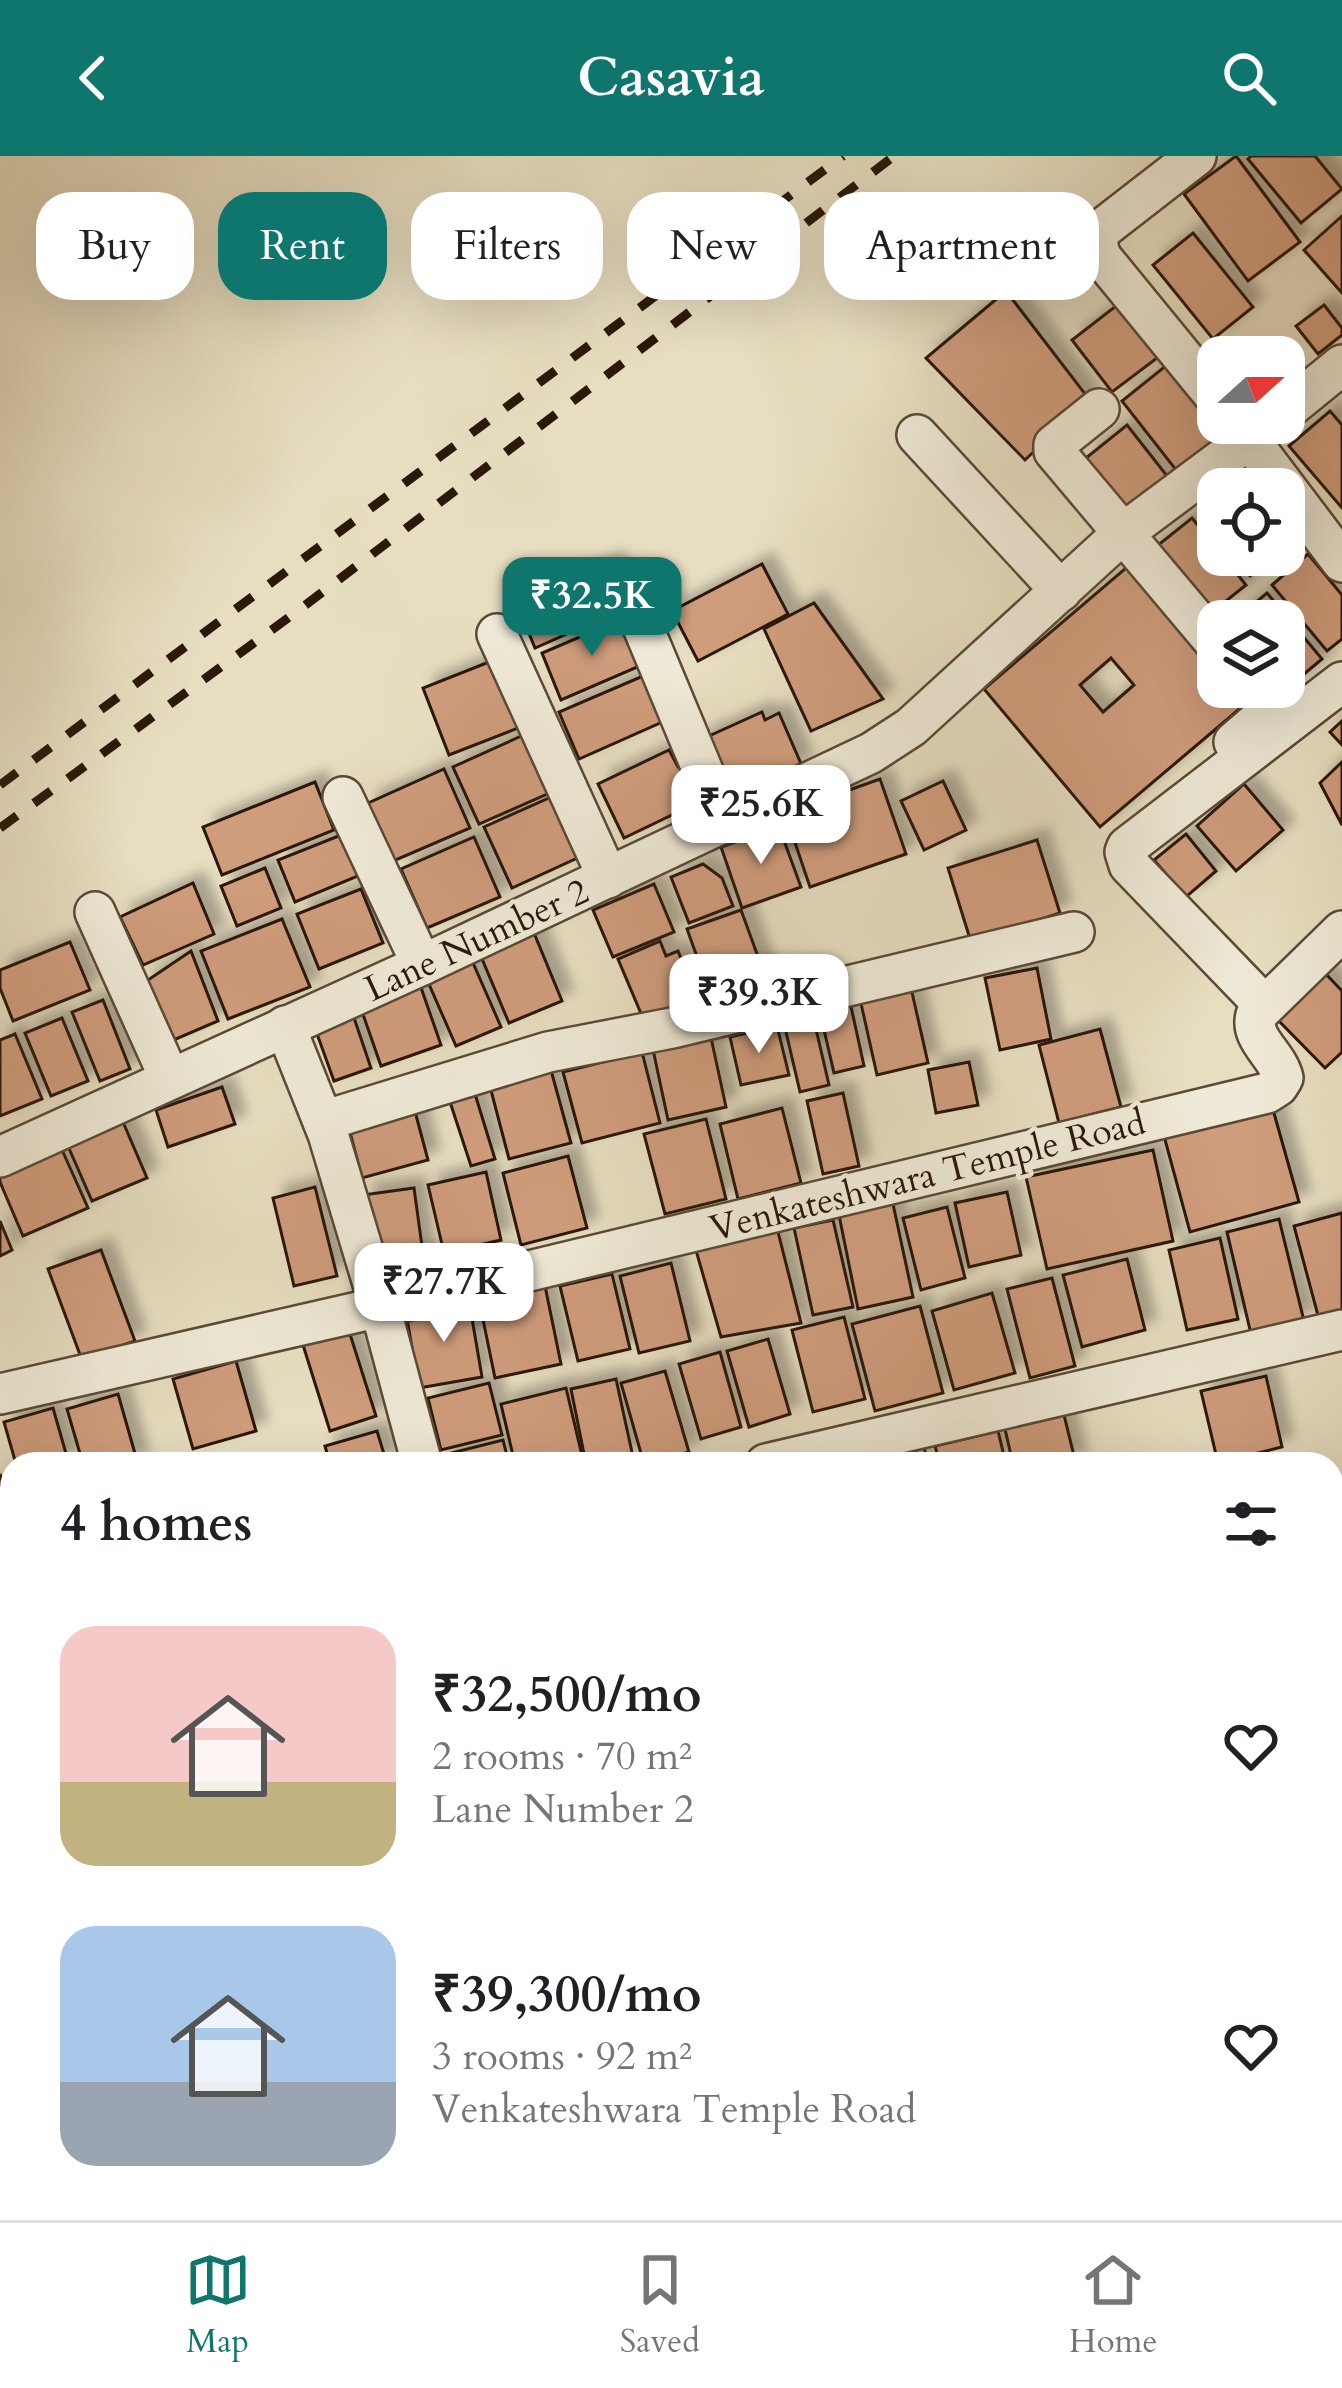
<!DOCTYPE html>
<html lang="en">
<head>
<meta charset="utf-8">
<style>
  body { margin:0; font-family:Cardo,serif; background:#f2f2f2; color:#202124; height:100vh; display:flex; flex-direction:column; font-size:45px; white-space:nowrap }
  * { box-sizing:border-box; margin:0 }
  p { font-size:39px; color:#757577 }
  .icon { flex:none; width:66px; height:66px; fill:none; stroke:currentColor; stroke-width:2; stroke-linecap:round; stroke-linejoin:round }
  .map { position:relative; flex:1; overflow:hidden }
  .details { position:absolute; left:0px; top:1296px; width:1344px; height:768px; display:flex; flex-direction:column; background:#fff; border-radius:36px 36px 0 0; box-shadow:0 12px 48px #0002 }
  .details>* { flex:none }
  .hud { position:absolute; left:36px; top:36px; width:1272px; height:108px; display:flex; gap:24px }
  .needle { width:78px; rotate:69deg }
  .controls { position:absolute; left:1197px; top:180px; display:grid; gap:24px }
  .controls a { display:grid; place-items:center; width:108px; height:108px; border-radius:24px; background:#fff; box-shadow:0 12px 48px #0002; font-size:60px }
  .price { position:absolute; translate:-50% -102px; padding:0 27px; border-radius:24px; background:#fff; color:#222; font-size:39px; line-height:78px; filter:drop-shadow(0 3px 6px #0008) }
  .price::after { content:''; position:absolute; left:50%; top:72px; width:36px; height:27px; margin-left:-18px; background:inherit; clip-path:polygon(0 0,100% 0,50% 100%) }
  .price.on { background:#0f766e; color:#fff }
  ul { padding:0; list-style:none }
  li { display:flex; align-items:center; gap:36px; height:300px; padding:0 60px }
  li span { display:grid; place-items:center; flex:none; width:336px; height:240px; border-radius:36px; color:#555 }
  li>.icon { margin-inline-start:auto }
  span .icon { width:144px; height:144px; fill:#fffc; stroke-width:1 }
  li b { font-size:51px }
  h2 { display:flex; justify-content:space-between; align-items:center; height:144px; padding:0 60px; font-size:51px }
  .chip { padding:0 42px; border-radius:36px; background:#fff; box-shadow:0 12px 48px #0002; font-size:42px; line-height:108px }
  .chip.on { background:#0f766e; color:#fff }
  header { display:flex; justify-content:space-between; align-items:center; height:156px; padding:0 60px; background:#0f766e; color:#fff; font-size:54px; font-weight:800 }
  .tabs { display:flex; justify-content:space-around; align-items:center; height:168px; border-top:3px solid #e0e0e0; background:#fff; font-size:33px; color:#757577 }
  .tabs a { display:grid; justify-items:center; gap:6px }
  .tabs .on { color:#0f766e }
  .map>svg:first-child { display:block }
  .water { fill:url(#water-waves); stroke:#6c7a72; stroke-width:3 }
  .building { fill:#cf9c7b; stroke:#2a1808; stroke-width:3; fill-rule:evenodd; filter:url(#shadow) }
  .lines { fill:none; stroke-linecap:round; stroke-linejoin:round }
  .minor-casing { stroke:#594a36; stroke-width:44 }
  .minor { stroke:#efead7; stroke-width:39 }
  .rail { stroke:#2a1808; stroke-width:9; stroke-dasharray:21 21; stroke-linecap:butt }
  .labels { text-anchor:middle; stroke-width:9; stroke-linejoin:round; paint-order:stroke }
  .street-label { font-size:36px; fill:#2a1808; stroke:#efead7 }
</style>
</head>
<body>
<header><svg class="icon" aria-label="back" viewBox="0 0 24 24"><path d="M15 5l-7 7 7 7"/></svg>Casavia<svg class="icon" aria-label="search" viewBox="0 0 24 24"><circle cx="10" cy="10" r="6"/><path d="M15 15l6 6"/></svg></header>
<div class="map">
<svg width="1342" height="2064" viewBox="0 0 1342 2064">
  <defs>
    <pattern id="water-waves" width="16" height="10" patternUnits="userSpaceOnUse" patternTransform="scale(3)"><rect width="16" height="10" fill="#98bbb9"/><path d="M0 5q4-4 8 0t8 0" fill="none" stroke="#83a09e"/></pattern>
    <filter id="shadow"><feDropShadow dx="11" dy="-11" stdDeviation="6" flood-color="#0004"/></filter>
  </defs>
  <rect width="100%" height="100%" fill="#e7dec1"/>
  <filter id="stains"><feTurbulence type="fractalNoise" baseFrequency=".00167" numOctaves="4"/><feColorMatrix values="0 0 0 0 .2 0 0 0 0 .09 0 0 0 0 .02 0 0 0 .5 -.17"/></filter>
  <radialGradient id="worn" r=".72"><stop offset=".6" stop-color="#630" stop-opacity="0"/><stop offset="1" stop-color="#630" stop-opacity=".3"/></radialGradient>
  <polygon class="water" points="631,2052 1256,2052 1266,2064 626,2064"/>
  <g class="building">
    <polygon points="1236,0 1300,86 1248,125 1184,38"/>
    <polygon points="1251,0 1315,0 1342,33 1301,67 1248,3"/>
    <polygon points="1342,60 1342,137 1304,94"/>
    <polygon points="1193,77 1253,151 1213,183 1153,109"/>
    <polygon points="1006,135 1089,243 1025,304 926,202"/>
    <polygon points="1125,143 1165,196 1112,236 1072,184"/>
    <polygon points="1324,149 1342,172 1342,179 1318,198 1296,170"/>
    <polygon points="1173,204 1218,260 1218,267 1232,278 1180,319 1122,245"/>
    <polygon points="1330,255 1342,269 1342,352 1289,290"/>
    <polygon points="1127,269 1171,325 1130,357 1086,302"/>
    <polygon points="1252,319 1264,333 1234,333"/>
    <polygon points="1218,346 1218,379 1202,358"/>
    <polygon points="1284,359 1301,380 1284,394"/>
    <polygon points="1192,362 1218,394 1218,399 1222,399 1246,429 1201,465 1147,398"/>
    <polygon points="1308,398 1342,439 1342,483 1327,495 1272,429"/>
    <polygon points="1234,399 1278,399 1250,420"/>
    <path d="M 1133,406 L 1218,507 L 1218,531 L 1238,531 L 1250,544 L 1100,671 L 984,533 ZM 1111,502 L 1134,529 L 1103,556 L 1080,529 Z"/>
    <polygon points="612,407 630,450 535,492 517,448"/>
    <polygon points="762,408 788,458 698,505 672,455"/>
    <polygon points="1267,437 1322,503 1280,538 1275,531 1284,531 1284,465 1233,465"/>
    <polygon points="814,447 883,543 811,575 764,473"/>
    <polygon points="622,463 642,509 561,544 542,497"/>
    <polygon points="494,504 521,571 449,599 423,532"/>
    <polygon points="650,517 669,563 579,603 559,556"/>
    <polygon points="762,556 765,564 779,557 802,610 724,644 698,585"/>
    <polygon points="1342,565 1342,589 1330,576"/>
    <polygon points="528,577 554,635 479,668 453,611"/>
    <polygon points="669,594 678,611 694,610 709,641 624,682 598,628"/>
    <polygon points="1342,606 1342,669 1320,627"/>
    <polygon points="444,613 470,672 391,706 366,648"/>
    <polygon points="880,623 906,698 810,731 785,657"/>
    <polygon points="943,625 966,674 924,694 901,645"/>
    <polygon points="315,626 334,674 222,719 203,671"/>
    <polygon points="1244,628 1283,674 1236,715 1197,670"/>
    <polygon points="558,638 586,698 512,732 484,671"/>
    <polygon points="779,671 801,731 742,752 721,691"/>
    <polygon points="1186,678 1216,715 1186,741 1154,704"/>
    <polygon points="341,679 358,720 295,746 278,704"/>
    <polygon points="474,681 500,741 427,772 401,713"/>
    <polygon points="1037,684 1060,757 971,786 948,712"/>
    <polygon points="703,708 722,722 733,750 689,767 671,721"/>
    <polygon points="265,712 281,752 237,770 221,730"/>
    <polygon points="193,727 214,778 143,809 120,761"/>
    <polygon points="654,728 674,776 613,801 593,754"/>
    <polygon points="361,733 383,787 319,813 297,758"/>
    <polygon points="741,754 764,817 710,837 687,773"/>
    <polygon points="282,763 310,831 228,863 201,795"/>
    <polygon points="534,777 562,845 509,867 480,798"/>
    <polygon points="660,785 666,800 678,795 698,845 645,867 618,803"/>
    <polygon points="70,786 90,834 13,865 0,832 0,814"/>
    <polygon points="191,795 218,865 169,886 145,826"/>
    <polygon points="470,800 501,871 456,890 425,819"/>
    <polygon points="1037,812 1051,883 1000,894 985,822"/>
    <polygon points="1324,816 1342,835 1342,896 1325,912 1276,862"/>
    <polygon points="418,823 441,889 381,910 358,844"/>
    <polygon points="911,832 928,907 877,919 860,843"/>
    <polygon points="103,844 130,913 100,925 72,856"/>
    <polygon points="850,846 864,910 834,917 819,852"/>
    <polygon points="350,850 371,912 334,925 312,864"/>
    <polygon points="812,856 829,929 800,936 783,863"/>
    <polygon points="62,862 88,925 51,940 25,877"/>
    <polygon points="777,870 789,919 741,929 730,881"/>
    <polygon points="1100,873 1121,951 1059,967 1039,889"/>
    <polygon points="710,877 726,951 668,964 652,889"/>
    <polygon points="15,878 42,943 0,960 0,884"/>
    <polygon points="642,896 660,967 582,987 563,916"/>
    <polygon points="969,906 978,949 936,957 928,914"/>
    <polygon points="549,907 571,987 509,1003 488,923"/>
    <polygon points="222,931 235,968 168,991 156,954"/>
    <polygon points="843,937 859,1010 823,1018 807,945"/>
    <polygon points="475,938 495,1003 471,1010 450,946"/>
    <polygon points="413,948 428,1004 362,1022 347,965"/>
    <polygon points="1272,950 1299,1046 1190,1076 1164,980"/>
    <polygon points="782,952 801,1027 738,1043 720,968"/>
    <polygon points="706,963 726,1043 665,1058 644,978"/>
    <polygon points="123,966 147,1022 92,1045 68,990"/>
    <polygon points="58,985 88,1052 23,1080 0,1026 0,1010"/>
    <polygon points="1153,994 1173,1085 1047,1113 1026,1021"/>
    <polygon points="568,1000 587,1072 521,1089 503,1017"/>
    <polygon points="486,1016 501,1084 444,1097 428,1029"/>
    <polygon points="315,1031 337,1120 294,1130 273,1042"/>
    <polygon points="414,1032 424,1105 373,1113 363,1039"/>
    <polygon points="1007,1036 1021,1099 969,1111 955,1047"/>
    <polygon points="893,1048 913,1141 858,1153 839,1059"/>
    <polygon points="947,1051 965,1122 921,1134 903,1062"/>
    <polygon points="1342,1057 1342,1161 1320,1167 1294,1070"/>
    <polygon points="1279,1063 1304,1165 1251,1178 1227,1076"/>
    <polygon points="833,1064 853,1151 813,1159 794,1072"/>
    <polygon points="0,1065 12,1094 0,1100"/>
    <polygon points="778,1076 801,1167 721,1181 695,1091"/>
    <polygon points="1220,1082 1238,1163 1187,1174 1169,1094"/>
    <polygon points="101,1094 135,1185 82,1204 48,1113"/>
    <polygon points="1127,1103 1145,1174 1082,1191 1063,1119"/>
    <polygon points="671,1107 690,1185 639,1197 620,1120"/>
    <polygon points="612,1118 630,1193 578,1205 560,1130"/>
    <polygon points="1052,1122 1075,1210 1030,1222 1007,1133"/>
    <polygon points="545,1130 561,1208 495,1222 479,1144"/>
    <polygon points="992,1137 1015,1217 954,1234 932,1155"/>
    <polygon points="469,1145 482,1221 419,1232 406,1157"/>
    <polygon points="920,1150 943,1237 875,1255 852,1168"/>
    <polygon points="844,1161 865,1243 813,1256 792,1174"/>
    <polygon points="349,1175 376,1260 330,1275 303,1189"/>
    <polygon points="768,1183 790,1258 749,1271 727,1195"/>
    <polygon points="720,1196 741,1271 701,1283 679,1208"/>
    <polygon points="236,1205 256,1275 193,1293 173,1223"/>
    <polygon points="665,1215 689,1296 644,1308 621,1227"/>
    <polygon points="1266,1220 1282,1291 1218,1307 1201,1235"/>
    <polygon points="616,1223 633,1301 586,1308 571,1233"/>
    <polygon points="489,1227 502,1279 441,1294 428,1242"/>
    <polygon points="566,1232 584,1308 515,1308 501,1248"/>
    <polygon points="118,1238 138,1308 83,1308 67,1253"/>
    <polygon points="53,1252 69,1308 16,1308 4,1266"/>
    <polygon points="1064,1259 1076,1308 1013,1308 1005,1273"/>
    <polygon points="377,1275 387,1308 330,1308 325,1290"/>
    <polygon points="998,1275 1006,1308 940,1308 935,1290"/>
    <polygon points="503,1284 509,1308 441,1308 439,1300"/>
    <polygon points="924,1292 929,1308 869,1308"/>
    <polygon points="0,1318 10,1352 0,1355"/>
    <polygon points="7,1384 12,1403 12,1454 0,1457 0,1386"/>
    <polygon points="4,1514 12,1541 12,1609 0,1612 0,1515"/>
    <polygon points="9,1628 12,1639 12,1687 0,1691 0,1630"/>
    <polygon points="10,1737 12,1795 0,1798 0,1740"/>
    <polygon points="10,1821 12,1830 12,1890 0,1893 0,1824"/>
    <polygon points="12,1944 12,2023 0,1982 0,1948"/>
    <polygon points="83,2052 138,2052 141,2064 86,2064"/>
    <polygon points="145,2052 204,2052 208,2064 148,2064"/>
    <polygon points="212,2052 275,2052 278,2062 215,2064"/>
    <polygon points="281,2052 332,2052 290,2064 285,2064"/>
    <polygon points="476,2052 480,2064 435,2064 475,2052"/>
  </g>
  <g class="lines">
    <g class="minor-casing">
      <g id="minor">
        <path d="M 1196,0 L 1102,73 C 1096,85 1097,91 1102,102 L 1218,244"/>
        <polyline points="1099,253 1054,289 1054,295 1218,490"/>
        <polyline points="1284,256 1342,209"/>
        <polyline points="1237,267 1342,406"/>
        <polyline points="917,279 1061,435"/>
        <polyline points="635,452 725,668"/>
        <polyline points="497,478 608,722"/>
        <polyline points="1234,586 1264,560 1265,551 1253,531"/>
        <polyline points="343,641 422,809"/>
        <polyline points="95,756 170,923"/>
        <polyline points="1264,849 1129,709 1125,696 1127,691 1342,526"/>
        <polyline points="285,870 328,978 380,1151 422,1308"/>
        <polyline points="323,965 548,896 672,872 1074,776"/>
        <polyline points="0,1001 422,809 871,597 911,571 1122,378 1271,267"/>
        <path d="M 0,1238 L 380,1151 L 1267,937 L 1278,930 L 1283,922 C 1278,899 1249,883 1256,859 L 1342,775"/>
        <polyline points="766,1308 1342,1174"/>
        <polyline points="0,1490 12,1487"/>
        <polyline points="0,1711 12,1708"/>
        <polyline points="0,1921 12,1918"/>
        <polyline points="0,2043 6,2064"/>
        <polyline points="346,2064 388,2052"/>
      </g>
    </g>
    <use href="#minor" class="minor"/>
    <g class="rail">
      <polyline points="0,629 843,0"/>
      <polyline points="0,672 299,454 894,0"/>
    </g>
  </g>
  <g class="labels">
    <g class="street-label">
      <text transform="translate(476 783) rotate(-25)" y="13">Lane Number 2</text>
      <text transform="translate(927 1018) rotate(-14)" y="13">Venkateshwara Temple Road</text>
    </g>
  </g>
  <rect width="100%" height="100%" filter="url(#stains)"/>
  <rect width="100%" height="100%" fill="url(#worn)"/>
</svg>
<div class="controls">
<a><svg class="needle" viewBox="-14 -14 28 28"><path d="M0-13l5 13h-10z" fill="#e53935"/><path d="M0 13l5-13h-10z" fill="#757577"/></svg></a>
<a><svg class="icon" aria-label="locate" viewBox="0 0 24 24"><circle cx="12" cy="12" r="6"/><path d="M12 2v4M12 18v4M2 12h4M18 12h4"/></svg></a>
<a><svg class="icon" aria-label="layers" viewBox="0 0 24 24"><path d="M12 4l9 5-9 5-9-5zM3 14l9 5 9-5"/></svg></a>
</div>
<b class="price on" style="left:592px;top:503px">₹32.5K</b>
<b class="price" style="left:761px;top:711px">₹25.6K</b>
<b class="price" style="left:759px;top:900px">₹39.3K</b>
<b class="price" style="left:444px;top:1189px">₹27.7K</b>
<div class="hud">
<a class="chip">Buy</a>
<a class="chip on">Rent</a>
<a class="chip">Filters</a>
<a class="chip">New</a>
<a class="chip">Apartment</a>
</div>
<section class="details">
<h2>4 homes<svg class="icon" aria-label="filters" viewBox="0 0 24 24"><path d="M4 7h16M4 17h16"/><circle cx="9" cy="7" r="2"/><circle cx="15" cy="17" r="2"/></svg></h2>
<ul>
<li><span style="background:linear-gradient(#f6c9c9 65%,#c2b280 0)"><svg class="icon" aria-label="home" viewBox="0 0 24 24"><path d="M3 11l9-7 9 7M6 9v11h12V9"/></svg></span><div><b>₹32,500/mo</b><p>2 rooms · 70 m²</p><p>Lane Number 2</p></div><svg class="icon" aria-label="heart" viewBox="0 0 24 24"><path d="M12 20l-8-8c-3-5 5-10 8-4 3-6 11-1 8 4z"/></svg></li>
<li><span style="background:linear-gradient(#a9c7e8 65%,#9aa5b1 0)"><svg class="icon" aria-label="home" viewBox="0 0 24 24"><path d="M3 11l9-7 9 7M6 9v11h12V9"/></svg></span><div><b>₹39,300/mo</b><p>3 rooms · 92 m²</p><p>Venkateshwara Temple Road</p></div><svg class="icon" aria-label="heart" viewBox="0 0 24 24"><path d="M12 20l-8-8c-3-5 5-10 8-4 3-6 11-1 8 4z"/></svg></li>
</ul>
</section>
</div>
<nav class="tabs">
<a class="on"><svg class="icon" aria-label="map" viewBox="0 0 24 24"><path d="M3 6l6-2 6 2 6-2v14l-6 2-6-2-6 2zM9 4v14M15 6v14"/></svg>Map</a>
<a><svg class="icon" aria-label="saved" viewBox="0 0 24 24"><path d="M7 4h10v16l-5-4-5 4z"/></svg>Saved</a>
<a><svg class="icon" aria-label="home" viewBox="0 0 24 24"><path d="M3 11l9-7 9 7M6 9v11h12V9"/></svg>Home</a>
</nav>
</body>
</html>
